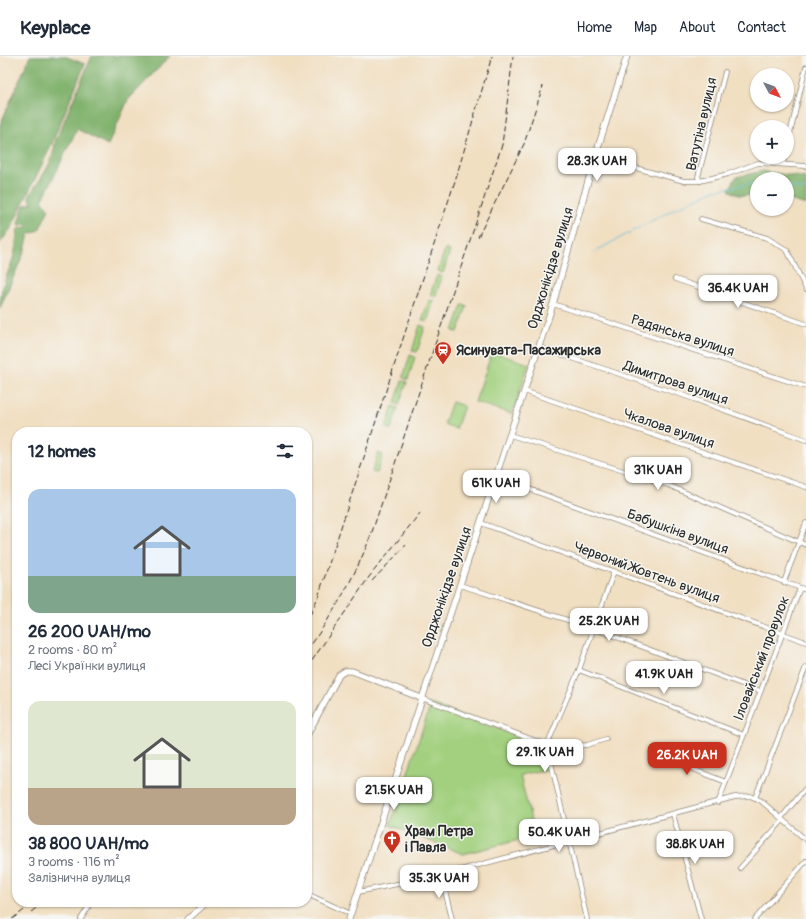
<!DOCTYPE html>
<html lang="en">
<head>
<meta charset="utf-8">
<style>
  body { margin:0; font-family:Pangolin,sans-serif; background:#f2f2f3; color:#1f2937; height:100vh; display:flex; flex-direction:column; font-size:15px; white-space:nowrap }
  * { box-sizing:border-box; margin:0 }
  p { font-size:13px; color:#747a83 }
  .icon { flex:none; width:22px; height:22px; fill:none; stroke:currentColor; stroke-width:2; stroke-linecap:round; stroke-linejoin:round }
  .map { position:relative; flex:1; overflow:hidden }
  .side { position:absolute; left:12px; top:371px; width:300px; height:480px; display:flex; flex-direction:column; background:#fff; border-radius:16px; box-shadow:0 1px 3px #0004 }
  .side>* { flex:none }
  .needle { width:26px; rotate:131deg }
  .fabs { position:absolute; left:750px; top:12px; display:grid; gap:8px }
  .fabs a { display:grid; place-items:center; width:44px; height:44px; border-radius:50%; background:#fff; box-shadow:0 1px 3px #0004; font-size:20px }
  .price { position:absolute; translate:-50% -34px; padding:0 9px; border-radius:8px; background:#fff; color:#222; font-size:13px; line-height:26px; filter:drop-shadow(0 1px 2px #0008) }
  .price::after { content:''; position:absolute; left:50%; top:24px; width:12px; height:9px; margin-left:-6px; background:inherit; clip-path:polygon(0 0,100% 0,50% 100%) }
  .price.on { background:#c8321e; color:#fff }
  ul { padding:0; list-style:none }
  li { display:grid; align-content:center; gap:8px; height:212px; padding:0 16px }
  li span { display:grid; place-items:center; height:124px; border-radius:12px; color:#555 }
  li>.icon { margin-inline-start:auto }
  span .icon { width:72px; height:72px; fill:#fffc; stroke-width:1 }
  li b { font-size:17px }
  h2 { display:flex; justify-content:space-between; align-items:center; height:48px; padding:0 16px; font-size:17px }
  header { display:flex; align-items:center; gap:24px; box-sizing:border-box; height:56px; padding:0 20px; background:#fff; border-bottom:1px solid #e0e1e3 }
  header strong { font-size:19px }
  nav { display:flex; gap:22px; margin-inline-start:auto; font-size:14px }
  .map>svg:first-child { display:block }
  .green { fill:#a2d07e; stroke:#667e54 }
  .forest { fill:#81b26d; stroke:#566e4c }
  .lines { fill:none; stroke-linecap:round; stroke-linejoin:round }
  .stream { stroke:#5bbdda; stroke-width:1 }
  .minor-casing { stroke:#8e8576; stroke-width:5.5 }
  .secondary-casing { stroke:#8e8576; stroke-width:7 }
  .minor { stroke:#fff; stroke-width:4 }
  .secondary { stroke:#fff; stroke-width:5.5 }
  .rail { stroke:#2b2b2b; stroke-width:1; stroke-dasharray:6 3; stroke-linecap:butt }
  .labels { text-anchor:middle; stroke-width:3; stroke-linejoin:round; paint-order:stroke }
  .street-label { font-size:14px; fill:#2b2b2b; stroke:#f6f6f2 }
  .poi-label { font-size:14px; font-weight:bold; fill:#2b2b2b; stroke:#f6f6f2; text-anchor:start }
</style>
</head>
<body>
<header>
<strong>Keyplace</strong>
<nav><a>Home</a><a>Map</a><a>About</a><a>Contact</a></nav>
</header>
<div class="map">
<svg width="806" height="863" viewBox="0 0 806 863">
  <rect width="100%" height="100%" fill="#f6f6f2"/>
  <filter id="ink" filterUnits="userSpaceOnUse"><feTurbulence type="fractalNoise" baseFrequency=".025" numOctaves="2"/><feDisplacementMap in="SourceGraphic" scale="8" xChannelSelector="R" yChannelSelector="G"/><feConvolveMatrix kernelMatrix="1 2 1 2 8 2 1 2 1" color-interpolation-filters="sRGB"/></filter>
  <filter id="wash" filterUnits="userSpaceOnUse"><feTurbulence type="fractalNoise" baseFrequency=".012" numOctaves="4" result="noise"/><feDisplacementMap in="SourceGraphic" scale="16" xChannelSelector="R" yChannelSelector="G"/><feGaussianBlur stdDeviation="0.9" result="paint"/><feColorMatrix in="noise" values="0 0 0 0 0 0 0 0 0 0 0 0 0 0 0 0 0 1.4 0 .05"/><feComposite in="paint" operator="in"/></filter>
  <g filter="url(#wash)">
    <rect width="100%" height="100%" fill="#f1dfc2"/>
    <g class="green">
      <polygon points="445,193 450,195 443,217 438,215"/>
      <polygon points="437,219 442,221 435,241 430,239"/>
      <polygon points="429,244 434,245 427,266 422,264"/>
      <polygon points="462,249 467,250 458,276 453,275"/>
      <polygon points="420,269 425,271 417,296 412,295"/>
      <polygon points="492,296 529,308 512,358 475,346"/>
      <polygon points="410,299 415,301 408,324 403,322"/>
      <polygon points="402,325 407,326 399,349 395,347"/>
      <polygon points="452,346 464,350 456,373 444,368"/>
      <polygon points="393,350 398,352 391,374 386,372"/>
      <polygon points="378,397 383,399 377,417 372,416"/>
      <polygon points="431,648 542,689 547,713 520,719 535,780 463,798 390,769"/>
    </g>
    <g class="forest">
      <polygon points="30,0 64,0 85,8 49,94 11,172 0,187 0,69"/>
      <path d="M 92,0 L 170,0 L 128,44 L 108,89 L 77,73 L 42,145 L 49,153 L 39,174 L 29,178 L 25,194 L 0,252 C 0,227 10,217 15,195 C 16,187 16,181 18,173 L 29,170 L 26,167 L 19,170 L 18,167 L 24,149 L 32,147 L 29,140 C 40,123 54,107 55,86 Z"/>
      <polygon points="763,115 806,122 806,149 787,143 787,123 757,123 757,140 738,139 729,134 736,121"/>
    </g>
    <g class="lines">
      <g class="stream">
        <polyline points="787,130 806,134"/>
        <polyline points="594,196 670,155 715,134 757,127"/>
      </g>
    </g>
  </g>
  <g filter="url(#ink)">
    <g class="lines">
      <g class="minor-casing">
        <g id="minor">
          <polyline points="787,90 806,11"/>
          <polyline points="595,101 684,125 700,125 728,118 758,107 806,110"/>
          <polyline points="783,108 784,101"/>
          <polyline points="700,125 698,121 725,16"/>
          <polyline points="701,163 767,182 787,194 806,233"/>
          <polyline points="675,223 806,268"/>
          <polyline points="553,248 806,331"/>
          <polyline points="539,291 694,343 806,384"/>
          <polyline points="524,335 806,431"/>
          <polyline points="510,379 668,429 806,489"/>
          <polyline points="496,421 806,534"/>
          <polyline points="481,467 806,586"/>
          <polyline points="784,526 806,467"/>
          <polyline points="460,529 595,573 760,635"/>
          <polyline points="579,614 744,679"/>
          <polyline points="421,642 547,689 587,863"/>
          <polyline points="547,689 579,614 614,515"/>
          <polyline points="547,692 587,689 606,683"/>
          <polyline points="654,698 726,726"/>
          <polyline points="755,742 806,611"/>
          <polyline points="718,747 800,532"/>
          <polyline points="673,758 701,863"/>
          <polyline points="781,762 806,732"/>
          <polyline points="740,812 783,764"/>
          <polyline points="441,819 452,863"/>
          <polyline points="358,836 441,819 735,741 750,740 760,744 806,784"/>
          <polyline points="307,838 351,858"/>
          <polyline points="81,863 89,850"/>
          <polyline points="755,863 806,805"/>
        </g>
      </g>
      <g class="secondary-casing">
        <g id="secondary">
          <polyline points="307,679 339,619 345,615 352,615 421,642"/>
          <polyline points="188,863 207,846"/>
          <polyline points="349,863 553,248 595,101 627,0"/>
        </g>
      </g>
      <use href="#minor" class="minor"/>
      <use href="#secondary" class="secondary"/>
      <g class="rail">
        <polyline points="478,181 524,88 543,30"/>
        <polyline points="372,525 406,489"/>
        <polyline points="307,566 318,541 455,125 492,0"/>
        <path d="M 307,595 C 334,556 359,515 374,470 L 502,89 L 513,0"/>
        <polyline points="307,612 369,521 420,457"/>
        <polyline points="31,856 44,846"/>
        <polyline points="12,863 35,846"/>
      </g>
    </g>
  </g>
  <defs>
    <g id="station-pin" transform="scale(0.9)"><path d="M0 17L-7.5 6A9.5 9.5 0 1 1 7.5 6Z" fill="#c8321e" stroke="#f6f6f2"/><path d="M-3-6H3Q5-6 5-4V2Q5 4 3 4L4.5 6H3L1.5 4h-3L-3 6H-4.5L-3 4Q-5 4-5 2V-4Q-5-6-3-6ZM-3.5-4v3h7v-3ZM-3.5 1v1.5H-2V1ZM2 1v1.5H3.5V1Z" fill="#fff"/></g>
    <g id="church-pin" transform="scale(0.9)"><path d="M0 17L-7.5 6A9.5 9.5 0 1 1 7.5 6Z" fill="#c8321e" stroke="#f6f6f2"/><path d="M-1.2-6h2.4v3.5h3.3v2.4h-3.3V6h-2.4V-.1h-3.3v-2.4h3.3Z" fill="#fff"/></g>
  </defs>
  <g fill-rule="evenodd">
    <use href="#station-pin" x="443" y="294"/>
    <use href="#church-pin" x="392" y="783"/>
  </g>
  <g class="labels">
    <g class="street-label">
      <text transform="translate(701 68) rotate(-77)" y="5">Ватутіна вулиця</text>
      <text transform="translate(550 212) rotate(-73)" y="5">Орджонікідзе вулиця</text>
      <text transform="translate(683 279) rotate(18)" y="5">Радянська вулиця</text>
      <text transform="translate(676 326) rotate(19)" y="5">Димитрова вулиця</text>
      <text transform="translate(669 372) rotate(19)" y="5">Чкалова вулиця</text>
      <text transform="translate(678 475) rotate(20)" y="5">Бабушкіна вулиця</text>
      <text transform="translate(647 516) rotate(20)" y="5">Червоний Жовтень вулиця</text>
      <text transform="translate(446 531) rotate(-71)" y="5">Орджонікідзе вулиця</text>
      <text transform="translate(761 602) rotate(-69)" y="5">Іловайський провулок</text>
    </g>
    <g class="poi-label">
      <text x="456" y="299">Ясинувата-Пасажирська</text>
      <text x="405" y="780">Храм Петра<tspan x="405" dy="16">і Павла</tspan></text>
    </g>
  </g>
</svg>
<div class="fabs">
<a><svg class="needle" viewBox="-14 -14 28 28"><path d="M0-13l5 13h-10z" fill="#e53935"/><path d="M0 13l5-13h-10z" fill="#747a83"/></svg></a>
<a>+</a>
<a>−</a>
</div>
<b class="price" style="left:597px;top:126px">28.3K UAH</b>
<b class="price" style="left:738px;top:253px">36.4K UAH</b>
<b class="price" style="left:658px;top:435px">31K UAH</b>
<b class="price" style="left:496px;top:448px">61K UAH</b>
<b class="price" style="left:609px;top:586px">25.2K UAH</b>
<b class="price" style="left:664px;top:639px">41.9K UAH</b>
<b class="price" style="left:545px;top:717px">29.1K UAH</b>
<b class="price on" style="left:687px;top:720px">26.2K UAH</b>
<b class="price" style="left:394px;top:755px">21.5K UAH</b>
<b class="price" style="left:559px;top:797px">50.4K UAH</b>
<b class="price" style="left:695px;top:809px">38.8K UAH</b>
<b class="price" style="left:439px;top:843px">35.3K UAH</b>
<section class="side">
<h2>12 homes<svg class="icon" aria-label="filters" viewBox="0 0 24 24"><path d="M4 7h16M4 17h16"/><circle cx="9" cy="7" r="2"/><circle cx="15" cy="17" r="2"/></svg></h2>
<ul>
<li><span style="background:linear-gradient(#a9c7e8 70%,#7fa58c 0)"><svg class="icon" aria-label="home" viewBox="0 0 24 24"><path d="M3 11l9-7 9 7M6 9v11h12V9"/></svg></span><div><b>26 200 UAH/mo</b><p>2 rooms · 80 m²</p><p>Лесі Українки вулиця</p></div></li>
<li><span style="background:linear-gradient(#dfe7d0 70%,#b9a48a 0)"><svg class="icon" aria-label="home" viewBox="0 0 24 24"><path d="M3 11l9-7 9 7M6 9v11h12V9"/></svg></span><div><b>38 800 UAH/mo</b><p>3 rooms · 116 m²</p><p>Залізнична вулиця</p></div></li>
</ul>
</section>
</div>
</body>
</html>
